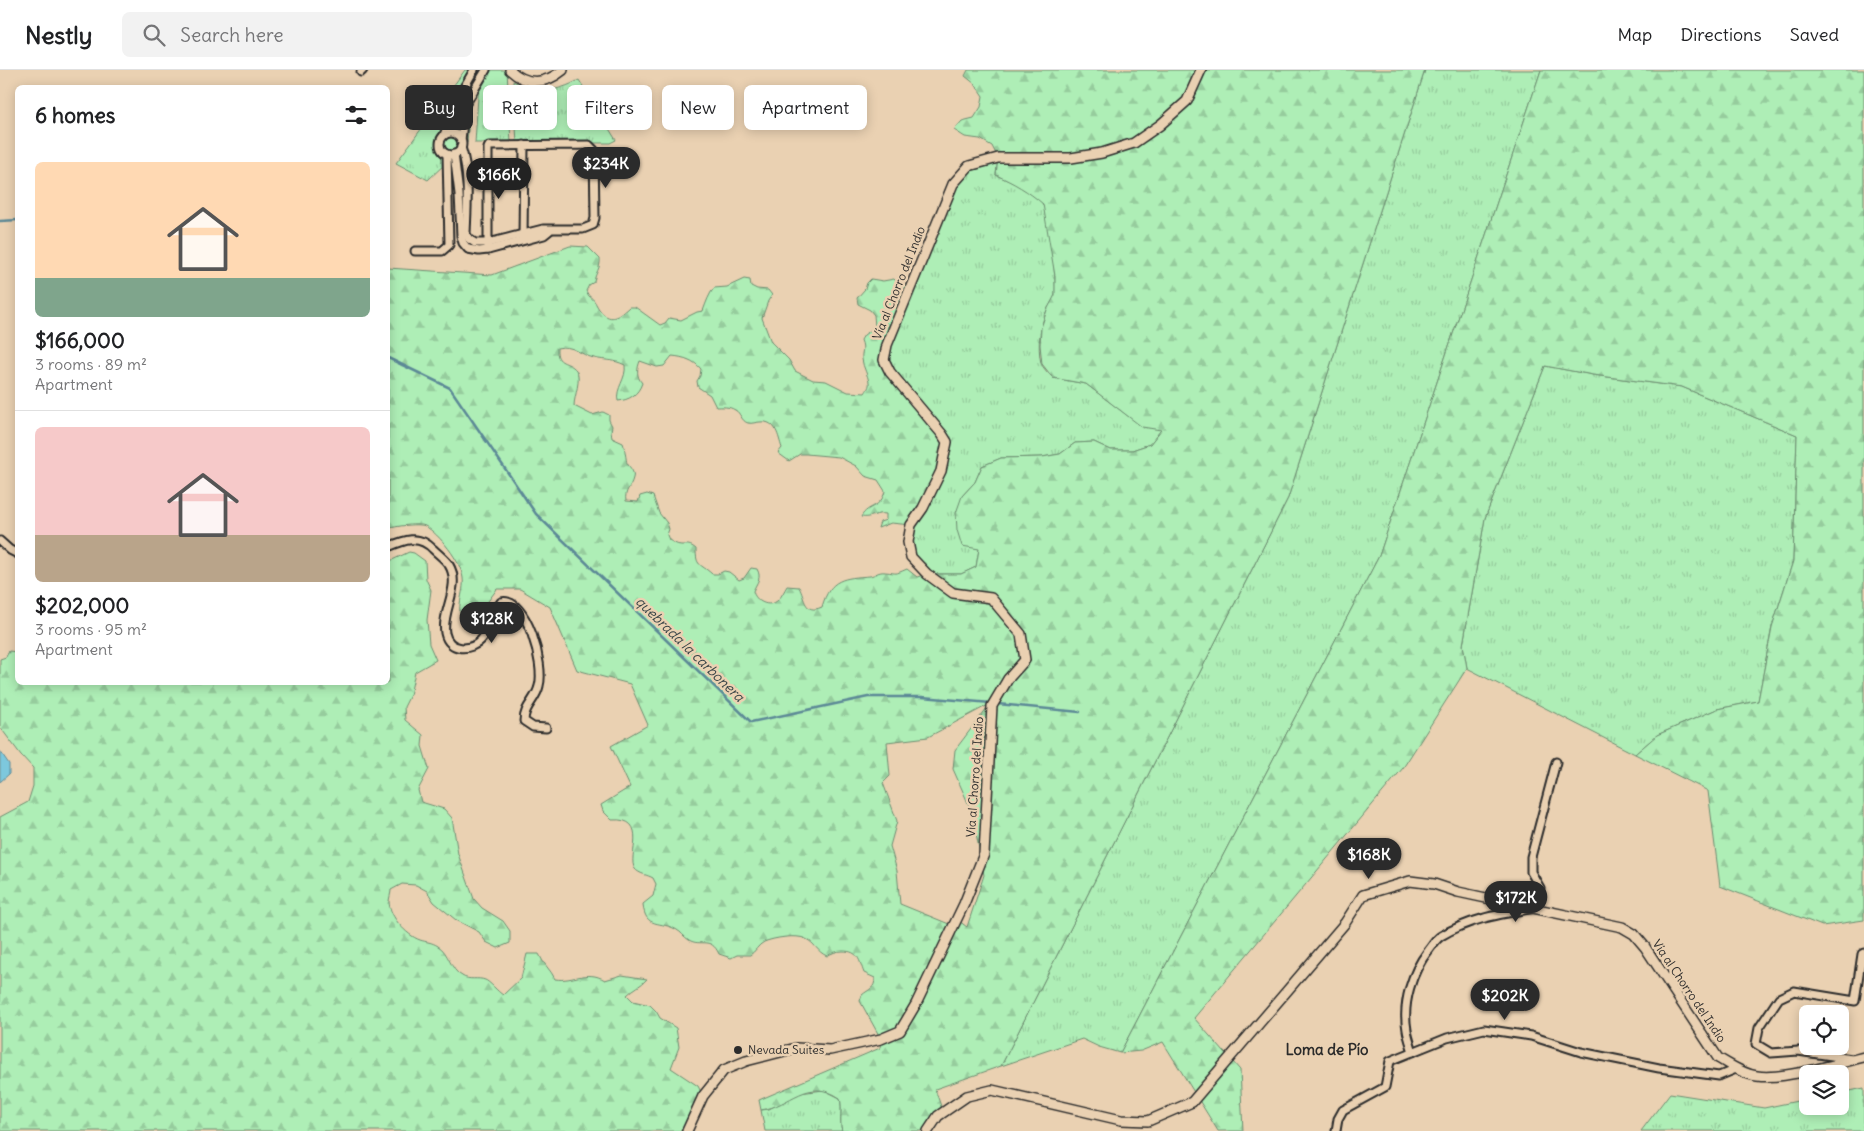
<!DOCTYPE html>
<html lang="en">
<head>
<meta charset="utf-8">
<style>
  body { margin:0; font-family:Delius,sans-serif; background:#f2f2f2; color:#202124; height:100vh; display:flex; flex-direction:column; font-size:19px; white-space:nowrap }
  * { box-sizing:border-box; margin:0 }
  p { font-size:16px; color:#757577 }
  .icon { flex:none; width:28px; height:28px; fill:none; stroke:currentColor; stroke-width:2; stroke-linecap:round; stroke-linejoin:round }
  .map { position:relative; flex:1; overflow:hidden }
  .details { position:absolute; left:15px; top:15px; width:375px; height:600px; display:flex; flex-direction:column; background:#fff; border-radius:8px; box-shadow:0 2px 12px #0003 }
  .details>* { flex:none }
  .guide { position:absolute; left:405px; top:15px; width:475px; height:45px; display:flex; gap:10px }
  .fabs { position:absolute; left:1799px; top:935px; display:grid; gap:10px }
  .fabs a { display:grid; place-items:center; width:50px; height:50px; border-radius:8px; background:#fff; box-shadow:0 2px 12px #0003; font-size:25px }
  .price { position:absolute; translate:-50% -42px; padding:0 11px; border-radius:18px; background:#2b2b2b; color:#fff; font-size:16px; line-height:32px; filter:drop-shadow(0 1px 2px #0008) }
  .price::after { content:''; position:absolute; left:50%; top:30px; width:15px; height:11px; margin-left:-8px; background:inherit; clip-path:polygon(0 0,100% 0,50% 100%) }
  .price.current { background:#222; color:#fff }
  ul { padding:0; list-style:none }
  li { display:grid; align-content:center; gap:10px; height:265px; padding:0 20px }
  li+li { border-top:1px solid #e0e0e0 }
  li span { display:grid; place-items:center; height:155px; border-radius:8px; color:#555 }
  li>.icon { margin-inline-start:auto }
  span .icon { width:90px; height:90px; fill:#fffc; stroke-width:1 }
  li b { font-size:21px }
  h2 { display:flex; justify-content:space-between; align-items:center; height:60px; padding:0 20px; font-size:21px }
  .chip { padding:0 18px; border-radius:8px; background:#fff; box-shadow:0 2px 12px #0003; font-size:18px; line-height:45px }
  .chip.current { background:#2b2b2b; color:#fff }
  header { display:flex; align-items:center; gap:30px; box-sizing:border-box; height:70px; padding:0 25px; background:#fff; border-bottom:1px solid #e0e0e0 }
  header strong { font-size:24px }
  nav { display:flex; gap:28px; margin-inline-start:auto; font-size:18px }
  .search { width:350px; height:45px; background:#f2f2f2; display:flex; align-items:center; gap:12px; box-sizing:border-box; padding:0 18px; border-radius:8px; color:#757577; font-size:19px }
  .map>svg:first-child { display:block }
  .grass { fill:url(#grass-tufts); stroke:#6c8c70 }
  .forest { fill:url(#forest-firs); stroke:#6c8c70; fill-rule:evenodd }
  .water { fill:#7dc8dd; stroke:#5c8996 }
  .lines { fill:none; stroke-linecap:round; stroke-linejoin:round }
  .stream { stroke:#5c8996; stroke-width:2.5 }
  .minor-casing { stroke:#2b2b2b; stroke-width:11 }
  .tertiary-casing { stroke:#2b2b2b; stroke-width:12 }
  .minor { stroke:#ead1b2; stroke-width:7 }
  .tertiary { stroke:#ead1b2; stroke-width:9 }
  .poi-dot { fill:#2b2b2b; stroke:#ead1b2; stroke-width:2 }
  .labels { text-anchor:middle; stroke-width:5; stroke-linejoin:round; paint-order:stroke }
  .street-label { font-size:12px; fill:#2b2b2b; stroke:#ead1b2 }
  .poi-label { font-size:12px; fill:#2b2b2b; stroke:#ead1b2; text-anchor:start }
  .water-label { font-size:14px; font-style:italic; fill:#374346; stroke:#ead1b2 }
  .quarter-label { font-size:15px; font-weight:bold; fill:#2b2b2b; stroke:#ead1b2 }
</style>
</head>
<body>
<header>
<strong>Nestly</strong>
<div class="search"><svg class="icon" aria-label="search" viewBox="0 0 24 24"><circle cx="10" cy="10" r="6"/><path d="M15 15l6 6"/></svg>Search here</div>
<nav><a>Map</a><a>Directions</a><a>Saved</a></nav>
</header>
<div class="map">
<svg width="1864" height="1061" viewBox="0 0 1864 1061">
  <defs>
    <pattern id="grass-tufts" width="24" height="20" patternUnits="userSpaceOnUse" patternTransform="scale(1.25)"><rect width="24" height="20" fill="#aeeeb6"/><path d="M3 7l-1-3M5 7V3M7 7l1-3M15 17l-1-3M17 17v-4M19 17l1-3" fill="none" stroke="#96cc9d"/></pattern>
    <pattern id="forest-firs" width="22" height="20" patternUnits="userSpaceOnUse" patternTransform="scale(1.25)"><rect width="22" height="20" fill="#aeeeb6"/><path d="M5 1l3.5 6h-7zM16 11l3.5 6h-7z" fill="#96cc9d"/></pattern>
  </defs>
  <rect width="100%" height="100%" fill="#ead1b2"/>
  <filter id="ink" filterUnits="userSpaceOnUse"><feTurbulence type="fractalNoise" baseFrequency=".02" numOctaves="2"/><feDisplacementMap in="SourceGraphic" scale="10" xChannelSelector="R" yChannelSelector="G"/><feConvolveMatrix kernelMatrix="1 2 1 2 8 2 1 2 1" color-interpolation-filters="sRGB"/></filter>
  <g filter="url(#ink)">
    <g class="grass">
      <polygon points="465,0 477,0 472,8 467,73 428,110 396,93"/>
      <polygon points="487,0 507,0 511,73 475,73 479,11"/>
      <polygon points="1425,0 1541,0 1379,486 1120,983 1099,977 1082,969 1001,996 1288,428"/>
      <path d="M 579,10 L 616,70 L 610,73 L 517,73 L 513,11 C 538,23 555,23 579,10 Z"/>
      <path d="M 998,88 L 996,105 C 1011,112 1031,119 1042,133 C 1048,141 1057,212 1055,223 C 1055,229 1049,235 1047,240 C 1040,255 1037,276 1041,293 C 1043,298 1049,304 1053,308 L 1086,314 L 1128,346 L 1161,360 L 1150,374 L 1132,380 L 1111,380 L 1094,372 L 1075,373 L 1060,384 L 1042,387 L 1001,388 L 982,396 L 975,412 L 962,426 L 979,479 L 976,497 L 961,504 L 927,504 L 911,487 L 911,455 L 887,275 L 953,114 L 969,96 Z"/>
      <polygon points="1545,296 1593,305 1682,317 1797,365 1793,491 1772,557 1758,631 1717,639 1657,665 1635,684 1467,598 1463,575 1485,448"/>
      <polygon points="1864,1018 1864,1061 1641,1061 1670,1023 1764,1038 1807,1029 1808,1036 1840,1036 1840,1023"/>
      <path d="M 824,1020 L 840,1028 C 843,1039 839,1050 842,1061 L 765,1061 L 761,1040 L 769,1039 L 799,1023 Z"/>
    </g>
    <g class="forest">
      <path d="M 968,0 L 1425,0 L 1288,428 L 1001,996 L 935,1019 L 944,1045 L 928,1061 L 842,1061 C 839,1050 843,1039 840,1028 C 807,1006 791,1036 761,1040 L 759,1030 L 880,978 L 881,969 L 860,931 L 862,925 C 869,919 875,919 875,908 L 864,903 C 859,890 859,881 843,881 C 836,881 832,883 827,886 C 817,882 815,873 806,869 C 797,864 773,868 764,872 C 758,875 755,882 750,885 L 737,885 L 731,888 L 719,884 C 711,866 700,877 689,870 C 684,867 681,862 677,860 C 661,850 645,860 643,834 L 653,826 L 656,814 L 653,808 C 648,805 639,804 635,799 C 626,787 651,747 612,750 L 603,741 L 601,735 L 630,717 L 611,676 L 648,655 L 630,614 L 577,600 L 550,537 L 520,519 L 497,519 L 478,545 L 476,551 L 470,554 L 464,553 C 454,539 465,523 463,508 C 461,491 439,464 425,456 C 420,453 394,456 388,459 L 388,198 L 492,205 L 570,176 L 588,177 L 600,189 C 601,198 595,203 594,212 L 589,215 L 586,221 L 589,226 C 595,230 595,233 599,239 C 610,254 618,247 629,237 L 635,237 L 660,255 L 665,253 L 669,248 L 681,250 L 697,242 L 703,241 C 706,233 709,224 714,218 L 727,217 L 744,209 L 750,210 L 751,216 L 757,219 L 768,220 L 772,225 L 768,231 L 762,248 L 771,272 L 789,290 L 795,301 L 813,310 L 826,311 L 848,322 L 865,323 C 867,320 870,316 869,312 C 868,305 863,298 862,289 C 861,281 865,280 861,270 L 864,265 L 875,257 L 874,245 L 870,240 L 858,234 L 857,228 L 865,219 L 867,213 L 871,209 L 883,211 L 894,209 L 898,213 L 906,215 L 887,275 L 884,290 L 947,372 L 941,401 L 911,455 L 891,453 L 878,458 L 880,452 L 886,450 L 886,444 C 876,442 871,449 861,447 C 868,434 881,439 885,421 L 878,410 L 865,406 L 856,396 L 839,387 L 806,384 L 800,384 L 789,391 L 778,383 L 782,378 C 778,367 777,350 760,352 C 756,352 752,354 748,353 C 741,351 741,343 735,340 C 729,336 722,337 716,337 L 710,325 L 698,317 L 697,311 L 700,306 L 701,299 C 694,290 683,287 672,286 L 664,296 L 657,297 L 640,291 C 637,299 636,306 642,313 C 638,325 629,330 618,331 C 615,318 627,309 625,295 C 613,289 606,291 594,288 C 580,285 573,274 557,278 C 556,296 568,290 576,300 C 582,309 574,326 574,336 L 592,345 L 603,342 L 609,345 L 609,350 L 612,356 L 611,361 L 612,368 L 623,373 C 625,378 626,390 627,393 C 630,398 635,402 633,408 C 631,417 624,421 626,431 L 638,432 L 640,426 L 647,424 L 653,426 L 659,443 L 667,453 L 669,459 L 667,465 L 669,470 C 672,472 677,475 681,475 C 688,475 690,474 696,479 C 696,497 700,493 712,504 L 718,504 L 724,501 L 729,502 L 739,510 L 744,508 L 751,498 L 757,499 C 762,508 757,512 753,521 C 755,531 769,539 778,530 C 782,526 784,521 787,516 L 799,517 C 805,528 804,545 822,537 C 830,508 844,508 870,506 C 875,505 879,501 885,502 C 899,503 893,505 907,499 L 917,507 L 927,504 L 961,504 L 976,497 L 979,479 L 962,476 L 957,460 L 956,443 L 962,426 L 975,412 L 982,396 L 1001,388 L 1042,387 L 1060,384 L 1075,373 L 1094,372 L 1111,380 L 1132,380 L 1150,374 L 1161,360 L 1142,357 L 1086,314 L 1053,308 L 1042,294 L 1040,275 L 1041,258 L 1047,240 L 1055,225 L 1055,206 L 1043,134 C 1028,121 1014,113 996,105 L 998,88 L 992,76 L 980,69 L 965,67 L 954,60 L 962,51 L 974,48 L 981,37 L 983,26 L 975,14 L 965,6 ZM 990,634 L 955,680 L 953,699 L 972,742 L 984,805 L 967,857 L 955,848 L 923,917 L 949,854 L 900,834 L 897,801 L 890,776 L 897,751 L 883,713 L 890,706 L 887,672 L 928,667 Z"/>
      <polygon points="1541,0 1864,0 1864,850 1822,856 1720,816 1708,721 1635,684 1657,665 1717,639 1758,631 1772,557 1793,491 1797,365 1682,317 1593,305 1545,296 1485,448 1463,575 1467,598 1403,698 1194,948 1240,1000 1243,1061 1218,1061 1163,972 1141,981 1120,983 1379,486"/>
      <path d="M 409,482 L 414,483 L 425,491 L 426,509 L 431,520 L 427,550 L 429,574 L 436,590 L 415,602 L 410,625 L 404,637 L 405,650 L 423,665 L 422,676 L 429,699 L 418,720 L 421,732 L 444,739 L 452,748 L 458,784 L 474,829 L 482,838 L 503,851 L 510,861 L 510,873 L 498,878 L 486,872 L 479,862 L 456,850 L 434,832 L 427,821 L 416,815 L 402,814 L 391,820 C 391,824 389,828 389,832 C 390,847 406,865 420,870 C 426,872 432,872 438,876 C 449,882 450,900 462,906 C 469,911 478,907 485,910 C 489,911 498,922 503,925 L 521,908 L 527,884 L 539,884 C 543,894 551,900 555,909 C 574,912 586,899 605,910 L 622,905 L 647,909 C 641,916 634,918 627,925 L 633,931 L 650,935 L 656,941 L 660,948 L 676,958 L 679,977 L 671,998 L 698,1016 L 703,1026 L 687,1061 L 0,1061 L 0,747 L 28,732 L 33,716 L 33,698 L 21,685 L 0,657 L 0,589 L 6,587 L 9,581 L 17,582 L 18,612 L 388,612 L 388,492 Z"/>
    </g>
    <polygon class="water" points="0,681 9,694 9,704 0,712"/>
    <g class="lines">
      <g class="stream">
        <polyline points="0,151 18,150"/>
        <polyline points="388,288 450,318 536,444 751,652 868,627 922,627 991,633"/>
        <polyline points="997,634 1080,642"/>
      </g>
      <g class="minor-casing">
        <g id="minor">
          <polyline points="361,2 363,0"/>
          <circle cx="451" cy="74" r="11"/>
          <polyline points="444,65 459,26 474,0"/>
          <polyline points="461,70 465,35 486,0"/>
          <path d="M 461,77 C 470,104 467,136 466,164 L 469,169 L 475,173 L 488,173 L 543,159 L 583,159 L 593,155 L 595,148 L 594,80 L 589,75 L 489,76 L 488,78 L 488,180"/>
          <polyline points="454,84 459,124 461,166 463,173 468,179 479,181 488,180 544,165 549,161"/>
          <polyline points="523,168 524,75"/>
          <polyline points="415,181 442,181 449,175 447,84"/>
          <polyline points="0,471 10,480 18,484"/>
          <path d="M 388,477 C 404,470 419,464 433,479 C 438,484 445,489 449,495 C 462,516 441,541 445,563 C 449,582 471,581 481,570 C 491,559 492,544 501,532 C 527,526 545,596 539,616 C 536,630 524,636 524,651 L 533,657 L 546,658"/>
          <path d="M 1413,982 C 1411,975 1408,967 1407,960 C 1402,933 1412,902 1428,881 C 1432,876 1436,869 1441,866 C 1471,848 1501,844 1535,838 L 1540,818 L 1531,802 L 1531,787 L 1556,692"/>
          <polyline points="1852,989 1798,981 1771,983 1756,974 1759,958 1779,928 1794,921 1855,931 1862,884 1864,883"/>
          <polyline points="1336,1061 1338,1049 1343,1040 1385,1017 1390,991 1447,968 1484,959 1531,966 1581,982 1659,998 1719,1006 1736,999"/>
        </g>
      </g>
      <g class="tertiary-casing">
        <g id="tertiary">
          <path d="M 510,0 C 527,16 546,14 563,0"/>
          <polyline points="687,1061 703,1026 724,1000 746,991 796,978 830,980 881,969 900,961 916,934 964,834 984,784 992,636 1008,609 1025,590 1021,564 991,528 953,523 927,504 911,487 908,472 911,455 923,438 941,401 947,372 942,364 890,302 884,290 887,275 953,114 969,96 998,88 1071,88 1102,83 1134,73 1160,55 1187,31 1201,0"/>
          <path d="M 928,1061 L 938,1046 L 967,1026 L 992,1020 L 1121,1050 L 1148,1051 L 1192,1032 L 1345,853 L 1363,825 L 1410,811 L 1434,814 L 1458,822 L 1622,857 L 1634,864 L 1645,877 L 1718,988 C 1730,995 1743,1004 1757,1006 C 1784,1010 1835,994 1864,987"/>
        </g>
      </g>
      <use href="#minor" class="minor"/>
      <use href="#tertiary" class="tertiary"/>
    </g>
  </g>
  <circle class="poi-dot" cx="738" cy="980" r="5"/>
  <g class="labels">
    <g class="street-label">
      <text transform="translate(899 213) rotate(-68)" y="4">Vía al Chorro del Indio</text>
      <text transform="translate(975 707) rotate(-86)" y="4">Vía al Chorro del Indio</text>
      <text transform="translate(1689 921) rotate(56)" y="4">Vía al Chorro del Indio</text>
    </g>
    <g class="poi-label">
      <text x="748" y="984">Nevada Suites</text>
    </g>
    <g class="water-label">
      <text transform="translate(690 579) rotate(44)" y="5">quebrada la carbonera</text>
    </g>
    <g class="quarter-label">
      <text x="1327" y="985">Loma de Pío</text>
    </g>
  </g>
</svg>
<div class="fabs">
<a><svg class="icon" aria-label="locate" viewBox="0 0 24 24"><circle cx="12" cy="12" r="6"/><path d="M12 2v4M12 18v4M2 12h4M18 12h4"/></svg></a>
<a><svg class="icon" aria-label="layers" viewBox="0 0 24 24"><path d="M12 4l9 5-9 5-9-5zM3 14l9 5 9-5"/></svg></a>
</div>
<b class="price" style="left:606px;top:119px">$234K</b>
<b class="price current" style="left:499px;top:130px">$166K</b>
<b class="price" style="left:492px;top:574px">$128K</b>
<b class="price" style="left:1369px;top:810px">$168K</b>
<b class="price" style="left:1516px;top:853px">$172K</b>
<b class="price" style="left:1505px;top:951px">$202K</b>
<div class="guide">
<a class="chip current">Buy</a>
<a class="chip">Rent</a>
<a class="chip">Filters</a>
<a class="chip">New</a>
<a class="chip">Apartment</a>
</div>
<section class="details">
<h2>6 homes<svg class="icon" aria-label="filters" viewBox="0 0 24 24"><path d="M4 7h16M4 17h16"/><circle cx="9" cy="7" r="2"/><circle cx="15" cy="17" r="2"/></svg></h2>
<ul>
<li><span style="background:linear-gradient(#ffd9b3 75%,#7fa58c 0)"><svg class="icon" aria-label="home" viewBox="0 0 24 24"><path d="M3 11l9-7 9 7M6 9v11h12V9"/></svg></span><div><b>$166,000</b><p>3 rooms · 89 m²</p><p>Apartment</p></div></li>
<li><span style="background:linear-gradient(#f6c9c9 70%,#b9a48a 0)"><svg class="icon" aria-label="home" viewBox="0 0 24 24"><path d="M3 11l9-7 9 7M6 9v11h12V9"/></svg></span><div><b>$202,000</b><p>3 rooms · 95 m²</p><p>Apartment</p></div></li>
</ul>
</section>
</div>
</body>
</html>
